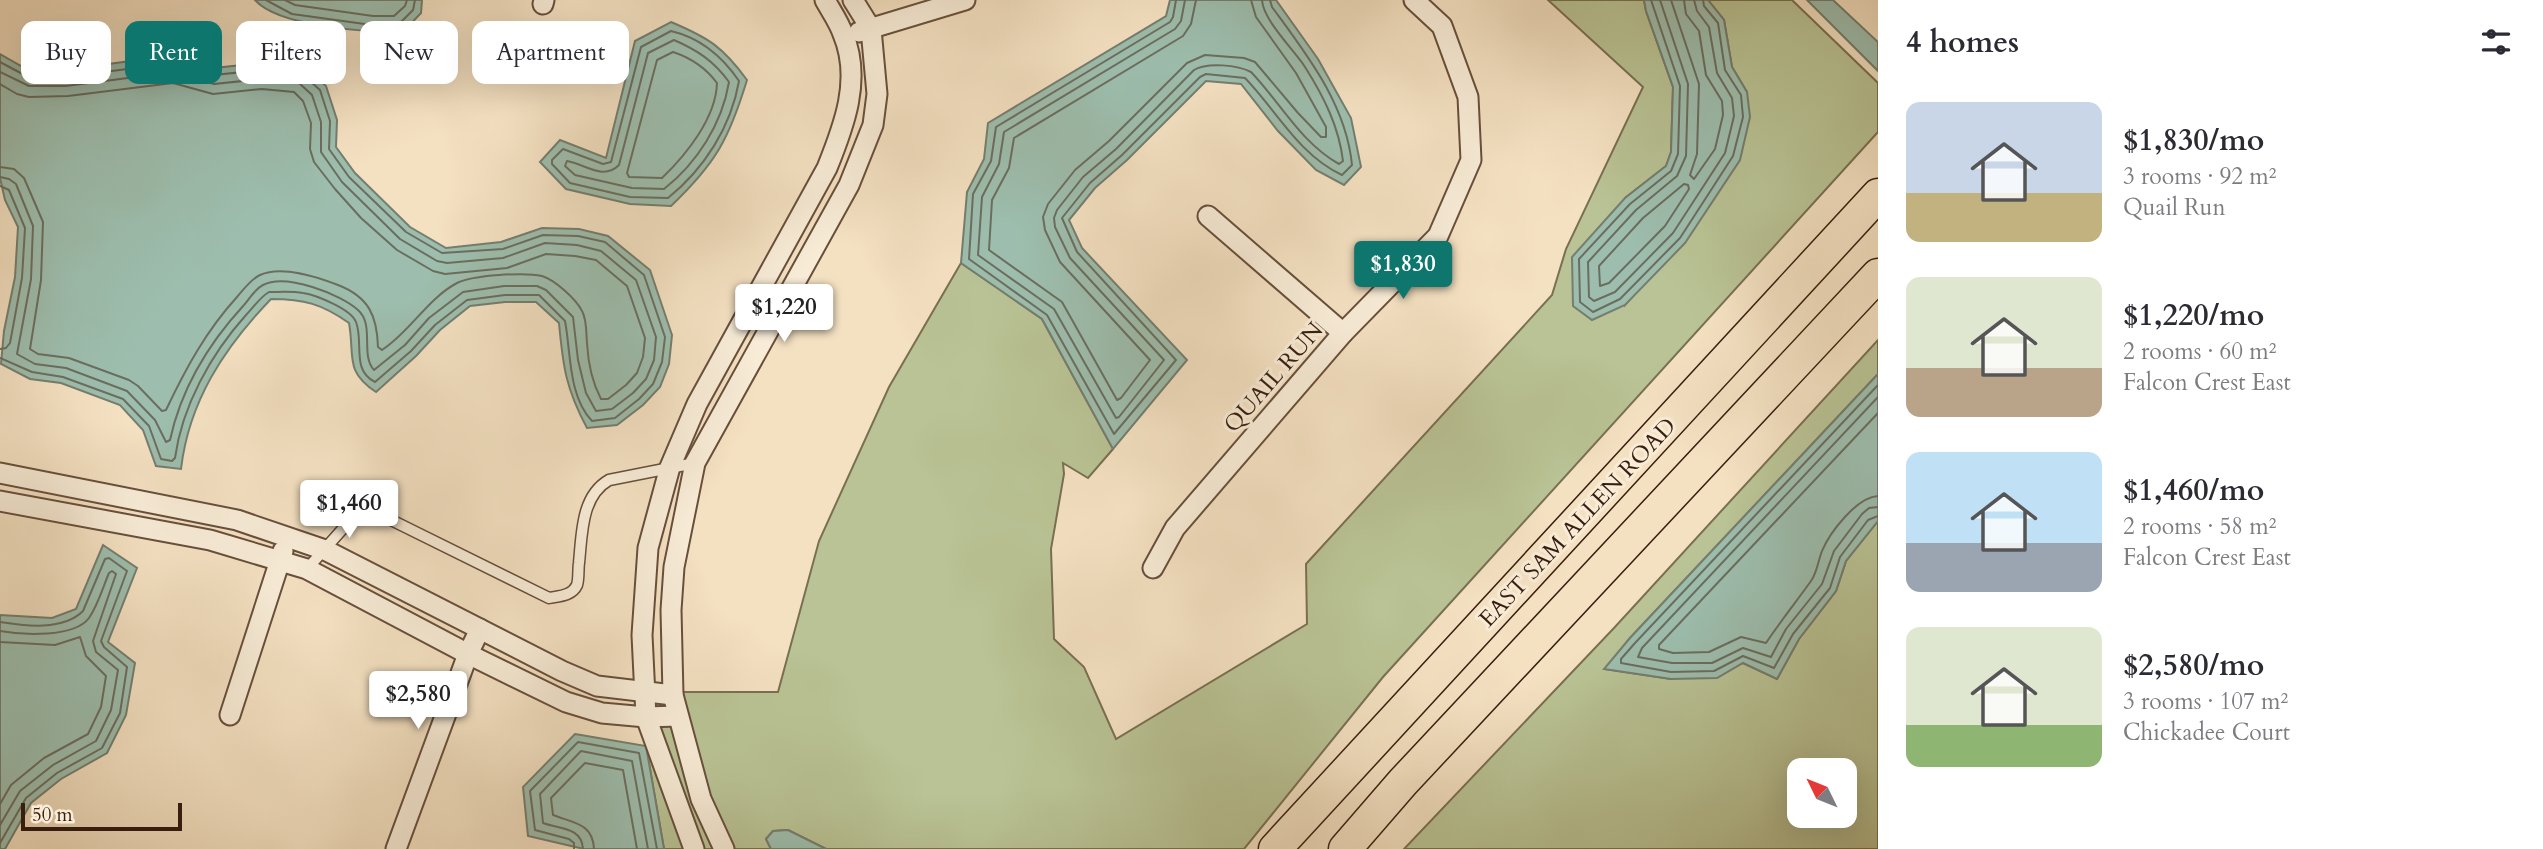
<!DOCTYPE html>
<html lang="en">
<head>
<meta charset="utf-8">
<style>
  body { margin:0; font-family:Cardo,serif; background:#f7f7f7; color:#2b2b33; height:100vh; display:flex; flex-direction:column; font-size:26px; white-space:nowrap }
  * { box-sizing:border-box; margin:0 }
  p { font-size:23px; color:#7c7c81 }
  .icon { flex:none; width:38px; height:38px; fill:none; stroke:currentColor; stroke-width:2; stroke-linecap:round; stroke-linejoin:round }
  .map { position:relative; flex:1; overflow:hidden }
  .side { display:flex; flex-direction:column; background:#fff; width:665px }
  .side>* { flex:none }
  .hud { position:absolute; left:21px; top:21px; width:665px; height:63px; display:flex; gap:14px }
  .needle { width:46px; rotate:313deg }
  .fabs { position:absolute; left:1787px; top:758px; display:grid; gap:14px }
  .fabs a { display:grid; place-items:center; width:70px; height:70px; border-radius:14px; background:#fff; box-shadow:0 7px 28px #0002; font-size:35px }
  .scale { position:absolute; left:21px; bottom:18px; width:161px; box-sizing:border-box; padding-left:7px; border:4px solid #391e10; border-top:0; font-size:19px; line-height:24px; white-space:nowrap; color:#391e10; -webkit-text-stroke:5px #f8ecd7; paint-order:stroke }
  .price { position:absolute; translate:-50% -60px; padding:0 16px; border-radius:7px; background:#fff; color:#222; font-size:23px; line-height:46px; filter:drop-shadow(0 2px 4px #0008) }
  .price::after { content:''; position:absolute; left:50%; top:42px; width:21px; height:16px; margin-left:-10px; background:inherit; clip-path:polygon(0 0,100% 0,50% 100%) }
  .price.current { background:#0f766e; color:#fff }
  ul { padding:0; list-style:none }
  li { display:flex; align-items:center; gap:21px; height:175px; padding:0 28px }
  li span { display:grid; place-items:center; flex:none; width:196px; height:140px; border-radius:14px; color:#555 }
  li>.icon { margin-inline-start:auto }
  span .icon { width:84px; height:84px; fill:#fffc; stroke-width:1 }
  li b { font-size:30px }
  h2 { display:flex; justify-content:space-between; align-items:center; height:84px; padding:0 28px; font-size:30px }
  .tag { padding:0 24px; border-radius:14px; background:#fff; box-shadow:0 7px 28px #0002; font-size:24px; line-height:63px }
  .tag.current { background:#0f766e; color:#fff }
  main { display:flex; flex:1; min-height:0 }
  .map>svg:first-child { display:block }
  .green { fill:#b9c395; stroke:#797052; stroke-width:2; fill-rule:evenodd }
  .water { fill:#9dbeae; stroke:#757e6f; stroke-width:2 }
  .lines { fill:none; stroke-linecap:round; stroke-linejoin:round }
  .shore { stroke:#6b6e5f; stroke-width:2 }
  .service-casing { stroke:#684f3c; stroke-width:13 }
  .minor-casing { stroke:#684f3c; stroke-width:23 }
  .primary-casing { stroke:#391e10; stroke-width:35 }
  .service { stroke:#f8ecd7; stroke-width:10 }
  .minor { stroke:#f8ecd7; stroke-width:19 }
  .primary { stroke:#f4e1c2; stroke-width:32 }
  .labels { text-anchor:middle; stroke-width:6; stroke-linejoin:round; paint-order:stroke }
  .street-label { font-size:23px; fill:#391e10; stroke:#f8ecd7 }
</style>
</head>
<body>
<main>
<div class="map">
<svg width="1878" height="849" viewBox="0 0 1878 849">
  <rect width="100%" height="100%" fill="#f4e1c2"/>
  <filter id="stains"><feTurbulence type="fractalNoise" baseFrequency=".00286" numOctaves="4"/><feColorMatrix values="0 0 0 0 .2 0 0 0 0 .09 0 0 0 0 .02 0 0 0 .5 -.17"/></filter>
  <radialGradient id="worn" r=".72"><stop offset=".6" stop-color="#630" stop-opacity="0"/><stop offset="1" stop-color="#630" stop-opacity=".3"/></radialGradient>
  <g class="green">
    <polygon points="1548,0 1644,0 1646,11 1673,87 1671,152 1666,166 1625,198 1625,305 1650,277 1747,92 1732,67 1724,20 1708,0 1792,0 1878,83 1878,132 1383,677 1244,849 826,849 788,830 773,831 766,839 771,849 664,849 646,746 666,692 778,692 819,541 889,387 961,263 1042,319 1113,449 1088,478 1063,463 1064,474 1051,549 1054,639 1084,667 1116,739 1307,624 1306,564 1552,295 1566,249 1643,87"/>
    <path d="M 1878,340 L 1878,374 L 1630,638 L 1605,669 L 1671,679 L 1743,663 L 1777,679 L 1799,639 L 1836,591 L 1846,561 L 1878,521 L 1878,849 L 1404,849 L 1614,628 ZM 1799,770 L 1844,770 L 1844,816 L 1799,816 Z"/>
  </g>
  <g class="water">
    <path d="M 255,0 L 422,0 L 421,13 L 403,32 C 367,32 279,27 255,0 Z"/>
    <polygon points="1170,0 1276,0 1318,59 1351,118 1361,167 1344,185 1316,170 1278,131 1241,84 1206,81 1127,160 1095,188 1069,220 1082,248 1187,360 1113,449 1042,319 961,263 967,192 984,159 988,123 1166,16"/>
    <polygon points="1644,0 1708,0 1724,20 1732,67 1747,92 1750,117 1740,160 1685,243 1625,305 1592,320 1573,306 1572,257 1625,198 1666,166 1671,152 1673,87 1646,11"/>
    <polygon points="1807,0 1833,0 1878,42 1878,71"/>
    <path d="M 671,22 C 709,38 723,47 747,80 C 729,139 716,163 671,206 L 630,204 L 566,189 L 540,162 L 560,140 L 606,158 L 635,41 Z"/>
    <path d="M 0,54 L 30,71 L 64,70 L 175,55 L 214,68 L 261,63 L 305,67 L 326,86 L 337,120 L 336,147 L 355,173 L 410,227 L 446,248 L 501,242 L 542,228 L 579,229 L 608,236 L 650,270 L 672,335 L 669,364 L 660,387 L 643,405 L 617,425 L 587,428 C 566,389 563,367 559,323 L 536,302 L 505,302 L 470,306 L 440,330 L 416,356 L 376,392 C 344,371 355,356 349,323 C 322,304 304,299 271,299 C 224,348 189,401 181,469 L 156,466 L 143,430 L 120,405 L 61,383 L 30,379 L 1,364 L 4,331 L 15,277 L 18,227 L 5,200 L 0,178 Z"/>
    <polygon points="1878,374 1878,521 1846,561 1836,591 1799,639 1777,679 1743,663 1717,678 1671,679 1604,669 1630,638"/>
    <polygon points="103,545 137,568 108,642 135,663 126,715 107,753 61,779 31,803 5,849 0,849 0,615 52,618 76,609"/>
    <polygon points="575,734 646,746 664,849 584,849 528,836 523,787"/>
    <polygon points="788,830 826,849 771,849 766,839 773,831"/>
  </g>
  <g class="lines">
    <g class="shore">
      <polyline points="266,0 292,14 372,25 398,25 413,10 415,0"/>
      <polyline points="285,0 295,5 373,16 394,16 405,6 407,0"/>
      <path d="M 1176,0 L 1173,17 L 1170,22 L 996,127 L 991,161 L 973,194 L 969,259 L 1047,315 L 1114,434 L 1176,360 L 1077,252 L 1062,218 L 1090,183 L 1122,155 L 1200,77 L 1206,74 L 1245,78 C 1277,111 1299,155 1342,175 L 1352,165 C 1346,104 1307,55 1272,7 L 1270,0"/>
      <path d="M 1185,0 L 1181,21 L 1175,29 L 1004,132 L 999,164 L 982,197 L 978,255 L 1054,309 L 1116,418 L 1119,417 L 1164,360 L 1070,258 L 1055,227 L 1054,218 L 1057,210 L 1083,177 L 1116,149 L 1194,70 C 1207,62 1238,65 1251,72 C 1280,102 1301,143 1339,164 L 1343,161 C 1339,127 1324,97 1305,67 C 1294,50 1263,20 1262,0"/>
      <polyline points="1196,0 1191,24 1183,36 1014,138 1009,168 992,200 989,250 1062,302 1117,400 1121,398 1150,360 1060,262 1045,230 1043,217 1048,204 1075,170 1109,141 1187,63 1205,55 1244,58 1255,62 1298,113 1321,137 1326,137 1326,127 1296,73 1256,17 1251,0"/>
      <polyline points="1651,0 1680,86 1678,154 1671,171 1630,204 1579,259 1580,302 1593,312 1620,299 1680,238 1733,156 1743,117 1741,95 1725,70 1718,23 1704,6 1703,0"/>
      <polyline points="1660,0 1688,84 1686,156 1677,176 1636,210 1588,262 1589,297 1594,301 1615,292 1673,233 1725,153 1734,116 1732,98 1717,73 1709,27 1697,11 1694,0"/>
      <polyline points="1671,0 1699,84 1697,154 1690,175 1694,179 1715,149 1723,115 1722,101 1706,75 1699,31 1686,14 1684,0"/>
      <path d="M 671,31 C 701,38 722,56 739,81 C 731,127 704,169 668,198 L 630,197 L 570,183 L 552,164 L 552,160 L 563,149 L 603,164 L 611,162 L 641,47 Z"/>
      <path d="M 674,40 C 697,50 714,61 729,82 C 722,124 697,163 664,189 L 632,188 L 575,175 L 565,166 L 567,161 C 585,164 603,181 619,165 L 648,53 Z"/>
      <path d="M 673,52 C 691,58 706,68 717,83 C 716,118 686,155 662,178 L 629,177 L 627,173 L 657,60 Z"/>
      <path d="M 0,62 L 30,78 L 65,77 L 174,63 L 214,75 L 262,70 L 301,73 L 320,90 L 330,121 L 329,149 L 349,177 L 406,232 L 442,253 L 503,249 L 543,235 L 578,236 L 605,242 L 644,275 L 665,337 L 662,362 L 653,384 L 639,399 L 615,418 L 592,421 C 568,396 571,352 565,321 L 539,295 L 505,295 L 467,300 L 435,325 L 411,351 L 375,382 C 351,370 364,343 356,322 C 351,309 316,295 303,293 C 293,291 280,292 269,292 C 260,297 254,307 246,315 C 211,354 182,406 175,458 L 172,461 L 161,459 L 149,426 L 123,399 L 63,377 L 32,372 L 0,358"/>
      <path d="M 0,72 L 29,86 L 66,86 L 174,72 L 214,84 L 262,79 L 298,82 L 312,95 L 321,122 L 321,152 L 342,182 L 400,239 L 437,261 L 447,263 L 503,258 L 545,243 L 577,245 L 601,251 L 636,280 L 656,337 L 654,360 L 646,379 L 633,393 L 612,409 L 596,411 L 586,393 L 578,360 L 573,317 L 546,290 L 537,286 L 504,286 L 463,292 L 429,318 L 405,345 L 374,370 C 360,355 375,325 358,310 C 340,294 286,273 263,285 C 255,289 250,298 244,305 C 209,343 181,389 170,440 L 166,442 L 155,420 L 127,391 L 66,368 L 35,364 L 17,354 L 31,279 L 33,226 L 16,184 L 9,179 L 0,177"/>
      <path d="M 0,84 L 17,94 L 29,97 L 68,96 L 173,83 L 213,94 L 262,89 L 294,92 L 303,101 L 311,123 L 310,149 L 314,162 L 335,189 L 361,218 L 397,250 L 433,271 L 445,274 L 507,268 L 546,254 L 575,256 L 596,260 L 627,286 L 645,338 L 643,357 L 637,373 L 626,385 L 608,399 L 601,399 C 592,382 588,362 587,343 C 586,332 587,320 582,311 C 576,299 555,280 542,276 C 525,272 473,275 457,283 C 427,299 410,332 382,350 L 378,347 C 377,316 369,297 338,285 C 317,277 282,265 260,275 C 251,279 244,289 237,297 C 206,331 186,368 166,410 L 162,411 L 138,386 L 129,380 L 69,358 L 38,354 L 30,349 L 41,280 L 43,222 L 24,178 L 14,169 L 0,167"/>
      <polygon points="1684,184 1688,185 1689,189 1665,226 1609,283 1600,286 1599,266 1643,218"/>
      <polyline points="0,186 9,190 25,228 22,278 10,343 6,348 0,349"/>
      <polyline points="1878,385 1635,643 1621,659 1621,663 1671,672 1714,671 1743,656 1774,668 1793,634 1830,588 1840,557 1868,520 1878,516"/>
      <polyline points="1878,397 1642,648 1638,657 1672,663 1712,663 1743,648 1771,657 1786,629 1822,584 1834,551 1862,514 1869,508 1878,507"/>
      <path d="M 1878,413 L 1659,645 L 1659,649 L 1673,653 L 1709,652 L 1741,637 L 1766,643 C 1780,622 1796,602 1811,581 C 1817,573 1818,561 1822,551 C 1830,532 1857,497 1878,496"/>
      <path d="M 0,622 C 25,626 63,631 83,611 L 105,559 L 109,558 L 127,571 L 101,641 L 104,647 L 127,667 L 120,713 L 102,748 L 57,773 L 26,798 L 0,843"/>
      <path d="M 0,631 C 22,635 74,638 89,618 C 98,605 103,587 109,573 L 112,571 L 116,574 L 93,641 L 96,652 L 118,670 L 111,710 L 96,741 L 53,765 L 20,791 L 0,825"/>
      <polyline points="0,642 55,645 80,637 86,656 106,676 101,707 88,734 44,758 11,785 0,804"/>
      <polyline points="574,849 574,843 569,839 535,830 530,791 578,742 639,753 657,849"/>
      <path d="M 583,849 C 582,827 559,829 543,823 L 540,794 L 581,751 L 632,761 L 648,849"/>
      <path d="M 594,849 C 593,823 573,823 553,815 L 551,798 L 585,763 L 623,770 L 637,849"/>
    </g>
    <g class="service-casing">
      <path id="service" d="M 307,569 L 355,515 L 379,514 L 549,598 C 559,596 572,596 577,585 C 579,579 578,569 579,563 C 582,534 581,496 609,480 L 695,463"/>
    </g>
    <g class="minor-casing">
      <g id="minor">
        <polyline points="543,4 544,0"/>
        <polyline points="859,32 965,0"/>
        <polyline points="1208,216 1343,333"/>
        <polyline points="0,473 237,520 325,550 562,671 597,686 673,695"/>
        <polyline points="0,501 210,540 307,569 468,654 566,702 602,713 646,717 678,716"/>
        <polyline points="1153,568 1175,528 1343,333 1438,236 1471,160 1468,97 1442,26 1414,0"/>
        <polyline points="230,715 283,551"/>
        <polyline points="396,849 468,654 480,629"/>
        <path d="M 694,849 L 646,717 L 642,635 L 648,548 L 670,467 L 697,404 L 827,168 C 844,126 862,79 843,34 C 839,22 831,11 825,0"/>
        <polyline points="724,849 701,799 673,695 671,610 674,567 695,463 849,185 873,125 877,94 871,29 853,0"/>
      </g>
    </g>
    <g class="primary-casing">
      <g id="primary">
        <polyline points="1275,849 1878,195"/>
        <polyline points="1345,849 1403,782 1878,275"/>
      </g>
    </g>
    <use href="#service" class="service"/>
    <use href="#minor" class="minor"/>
    <use href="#primary" class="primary"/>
  </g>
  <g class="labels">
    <g class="street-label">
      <text transform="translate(1273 377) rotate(-49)" y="8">QUAIL RUN</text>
      <text transform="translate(1577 522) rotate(-47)" y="8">EAST SAM ALLEN ROAD</text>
    </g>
  </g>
  <rect width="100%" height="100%" filter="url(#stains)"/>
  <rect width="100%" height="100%" fill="url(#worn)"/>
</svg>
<div class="fabs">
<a><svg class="needle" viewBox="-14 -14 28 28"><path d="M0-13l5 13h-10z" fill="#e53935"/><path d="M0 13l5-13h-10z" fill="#7c7c81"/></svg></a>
</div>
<div class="scale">50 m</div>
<b class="price current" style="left:1403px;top:301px">$1,830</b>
<b class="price" style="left:784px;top:344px">$1,220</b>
<b class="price" style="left:349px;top:540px">$1,460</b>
<b class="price" style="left:418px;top:731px">$2,580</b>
<div class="hud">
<a class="tag">Buy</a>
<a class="tag current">Rent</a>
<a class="tag">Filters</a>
<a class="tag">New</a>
<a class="tag">Apartment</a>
</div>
</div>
<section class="side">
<h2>4 homes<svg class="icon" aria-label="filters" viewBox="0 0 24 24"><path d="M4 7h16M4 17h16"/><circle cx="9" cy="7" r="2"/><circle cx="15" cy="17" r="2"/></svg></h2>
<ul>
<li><span style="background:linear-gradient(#c9d6e8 65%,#c2b280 0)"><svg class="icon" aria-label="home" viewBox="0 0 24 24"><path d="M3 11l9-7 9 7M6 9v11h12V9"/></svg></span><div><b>$1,830/mo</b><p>3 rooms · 92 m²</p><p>Quail Run</p></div></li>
<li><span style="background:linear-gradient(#dfe7d0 65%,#b9a48a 0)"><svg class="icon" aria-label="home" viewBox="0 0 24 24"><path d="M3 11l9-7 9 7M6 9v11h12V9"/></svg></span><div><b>$1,220/mo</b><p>2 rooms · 60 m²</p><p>Falcon Crest East</p></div></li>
<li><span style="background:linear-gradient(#bfe0f5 65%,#9aa5b1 0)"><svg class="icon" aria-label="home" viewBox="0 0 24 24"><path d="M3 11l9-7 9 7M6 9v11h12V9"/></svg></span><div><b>$1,460/mo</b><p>2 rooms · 58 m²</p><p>Falcon Crest East</p></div></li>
<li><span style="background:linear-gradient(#dfe7d0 70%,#8fb573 0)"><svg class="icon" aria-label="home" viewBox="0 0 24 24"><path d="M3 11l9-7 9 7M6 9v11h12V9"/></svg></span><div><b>$2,580/mo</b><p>3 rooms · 107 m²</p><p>Chickadee Court</p></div></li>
</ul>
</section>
</main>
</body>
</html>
